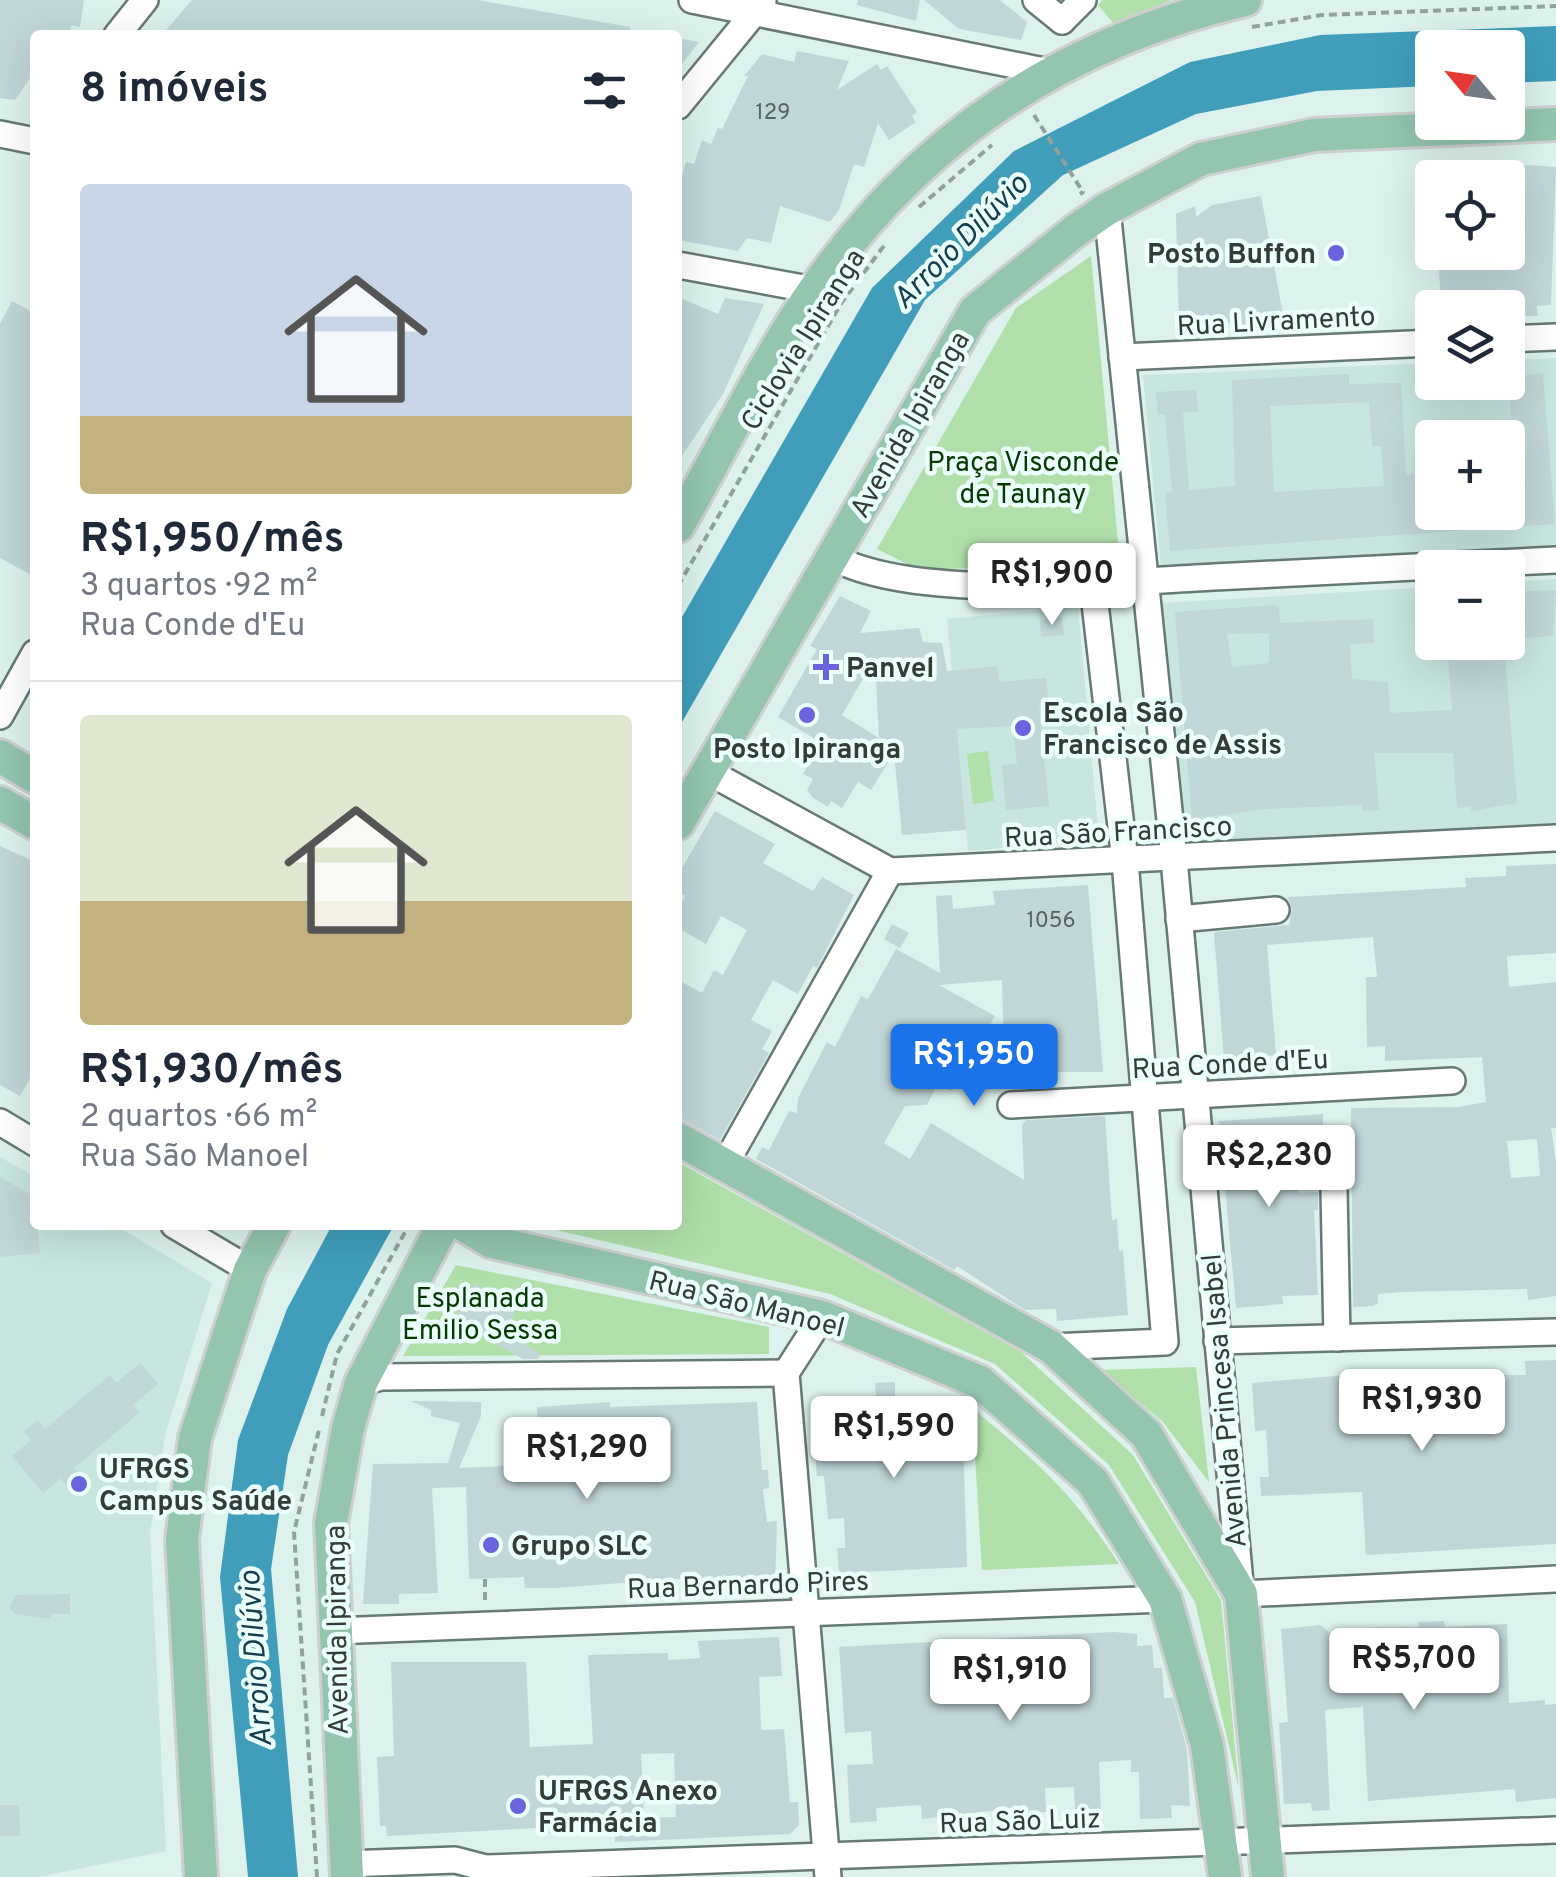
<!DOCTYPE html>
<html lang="pt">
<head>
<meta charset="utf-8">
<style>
  body { margin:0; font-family:Overpass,sans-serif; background:#f2f2f3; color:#1f2937; height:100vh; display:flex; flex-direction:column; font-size:38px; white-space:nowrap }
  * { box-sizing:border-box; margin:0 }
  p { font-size:32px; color:#747a83 }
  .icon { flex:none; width:55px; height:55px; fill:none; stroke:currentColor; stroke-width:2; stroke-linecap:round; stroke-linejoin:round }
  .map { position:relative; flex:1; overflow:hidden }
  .sheet { position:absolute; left:30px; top:30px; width:652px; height:1200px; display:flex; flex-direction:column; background:#fff; border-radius:10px; box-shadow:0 10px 40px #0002 }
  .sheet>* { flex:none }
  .needle { width:65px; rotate:299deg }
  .tools { position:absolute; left:1415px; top:30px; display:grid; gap:20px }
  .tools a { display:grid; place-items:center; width:110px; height:110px; border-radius:10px; background:#fff; box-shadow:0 10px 40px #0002; font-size:50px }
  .price { position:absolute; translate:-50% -85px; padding:0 22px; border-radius:10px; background:#fff; color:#222; font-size:32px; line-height:65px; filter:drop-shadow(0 2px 5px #0008) }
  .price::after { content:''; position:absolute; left:50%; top:60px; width:30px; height:22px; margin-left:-15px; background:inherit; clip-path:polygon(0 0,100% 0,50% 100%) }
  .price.selected { background:#1a73e8; color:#fff }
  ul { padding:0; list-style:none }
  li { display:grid; align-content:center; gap:20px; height:530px; padding:0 50px }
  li+li { border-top:2px solid #e0e1e3 }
  li span { display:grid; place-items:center; height:310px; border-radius:10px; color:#555 }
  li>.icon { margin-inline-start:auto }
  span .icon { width:180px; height:180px; fill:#fffc; stroke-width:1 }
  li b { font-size:42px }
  h2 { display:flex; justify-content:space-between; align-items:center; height:120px; padding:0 50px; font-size:42px }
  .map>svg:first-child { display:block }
  .built { fill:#c8e5df; fill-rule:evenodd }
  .green { fill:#b0dfa9 }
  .water { fill:#409ebb }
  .building { fill:#c1d6d7; fill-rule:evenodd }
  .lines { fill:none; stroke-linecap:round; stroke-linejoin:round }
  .minor-casing { stroke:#677975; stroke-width:30 }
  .major-casing { stroke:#ced0d0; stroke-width:38 }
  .path { stroke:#91a19d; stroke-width:4; stroke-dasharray:8 5; stroke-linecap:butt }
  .minor { stroke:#fff; stroke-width:25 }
  .major { stroke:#93c5af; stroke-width:32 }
  .poi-dot { fill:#6a63dd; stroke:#ebfffb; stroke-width:4 }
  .labels { text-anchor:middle; stroke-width:9; stroke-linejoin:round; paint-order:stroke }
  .number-label { font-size:22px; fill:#576261 }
  .poi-label { font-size:28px; font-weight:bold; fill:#343c3a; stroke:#ebfffb; text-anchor:start }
  .street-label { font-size:28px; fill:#343c3a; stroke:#ebfffb }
  .park-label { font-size:28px; fill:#053a00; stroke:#ebfffb }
  .water-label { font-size:30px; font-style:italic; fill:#143e4b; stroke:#ebfffb }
</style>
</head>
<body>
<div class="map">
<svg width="1556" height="1877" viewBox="0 0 1556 1877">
  <rect width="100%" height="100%" fill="#ddf2ed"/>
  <g class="built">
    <path d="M 1556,358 L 1556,546 L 1161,567 L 1143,375 L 1432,363 L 1432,382 L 1508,382 L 1508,360 ZM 1432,438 L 1508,438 L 1508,512 L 1432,512 Z"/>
    <polygon points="1556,579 1556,826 1183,846 1161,603 1432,587 1432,642 1508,642 1508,582"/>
    <polygon points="1078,607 1099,839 968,851 947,619"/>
    <polygon points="0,1157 35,1177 35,1225 115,1225 212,1283 165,1435 150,1534 166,1851 38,1877 0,1877"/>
  </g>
  <g class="green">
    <polygon points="1103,0 1172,0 1113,23 1098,5"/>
    <polygon points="1091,256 1120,563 919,570 877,549 1016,308"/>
    <polygon points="988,751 994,801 973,804 967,754"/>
    <polygon points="678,1162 1021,1352 1133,1455 1221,1600 1239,1789 1195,1602 1109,1465 995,1364 830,1294 535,1225 678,1225"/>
    <polygon points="456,1265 769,1327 769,1354 403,1356"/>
    <polygon points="1196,1367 1209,1482 1162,1421 1101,1370"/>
    <path d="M 972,1408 C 1037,1462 1072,1492 1119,1564 L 982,1570 Z"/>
  </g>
  <g class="water">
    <polygon points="1556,26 1556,81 1508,83 1508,48 1432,48 1432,86 1317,91 1196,114 1063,175 925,300 678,729 678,624 872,288 1014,151 1190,62 1320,35"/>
    <polygon points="332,1225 394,1225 328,1345 288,1455 271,1569 298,1877 248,1877 220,1577 238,1440 287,1309"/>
  </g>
  <g class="building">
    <polygon points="0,0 84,0 80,27 71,25 70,35 35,35 35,71 15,100 0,98"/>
    <polygon points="192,0 478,0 630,27 630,35 162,35"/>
    <polygon points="858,0 920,0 916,21 857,5"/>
    <polygon points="924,0 1000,0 1027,22 1021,40 959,29"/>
    <polygon points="678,38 699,42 678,69"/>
    <polygon points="797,51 849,61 837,90 877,64 881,70 887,66 917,112 912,116 916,122 889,140 878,123 864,167 854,164 839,210 830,222 780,206 771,243 747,238 738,251 678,240 678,178 681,179 686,162 694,164 702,140 711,144 718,128 722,129 748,76 744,76 762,54 794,62"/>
    <polygon points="1529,165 1556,167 1551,305 1537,306 1538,316 1521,316 1520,307 1441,308 1439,269 1458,268 1464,253 1508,252 1508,168"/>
    <polygon points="1261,196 1285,325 1234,335 1232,322 1215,327 1179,325 1176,214 1195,206 1196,217 1212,205"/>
    <polygon points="678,297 718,314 725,298 764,304 723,394 678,462"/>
    <polygon points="12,301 35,313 35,577 0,558 0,324"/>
    <path d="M 1543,373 L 1555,524 L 1170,551 L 1165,493 L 1172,492 L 1165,414 L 1158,415 L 1156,392 L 1196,390 L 1198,411 L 1183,413 L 1189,490 L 1235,486 L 1232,380 L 1349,374 L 1349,384 L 1401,383 L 1406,475 L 1422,473 L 1425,500 L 1432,499 L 1432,512 L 1508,512 L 1508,492 L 1517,492 L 1508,377 ZM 1369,402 L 1372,446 L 1381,446 L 1384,486 L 1274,492 L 1270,406 Z"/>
    <polygon points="1556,590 1553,636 1508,639 1508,592"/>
    <path d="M 840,596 L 871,611 L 860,633 L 919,628 L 923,642 L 942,643 L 947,671 L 997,666 L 999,682 L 1046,678 L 1049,706 L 1039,708 L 1049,806 L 1006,810 L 1002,765 L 1017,764 L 1013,726 L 957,729 L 966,830 L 902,835 L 894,753 L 871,790 L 858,782 L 842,808 L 831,801 L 828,807 L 812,797 L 807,790 L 813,779 L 803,774 L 822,743 L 778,717 L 817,649 L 810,646 ZM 875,658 L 879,738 L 842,715 Z"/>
    <polygon points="1432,596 1432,616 1417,616 1416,597"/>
    <path d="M 1274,605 L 1279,607 L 1280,623 L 1373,619 L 1374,643 L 1350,644 L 1352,679 L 1388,682 L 1390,713 L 1452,710 L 1447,642 L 1504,642 L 1517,803 L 1471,811 L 1471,806 L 1457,808 L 1453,753 L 1374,753 L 1379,810 L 1363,811 L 1362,805 L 1266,809 L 1192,819 L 1175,612 ZM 1269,633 L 1269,663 L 1232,667 L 1227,634 Z"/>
    <polygon points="1062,618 1064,635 1041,637 1040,620"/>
    <polygon points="715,811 775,844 763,863 813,891 822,877 854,895 817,968 813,966 798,994 773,980 751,1020 772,1031 762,1049 769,1053 720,1140 678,1117 678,980 702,993 714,970 723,975 747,930 721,916 706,944 678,928 678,910 685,896 678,892 678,875"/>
    <polygon points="0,846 35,862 35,1070 20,1096 0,1085"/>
    <path d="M 1556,864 L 1556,953 L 1507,956 L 1509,987 L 1556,982 L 1556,1128 L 1551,1128 L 1556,1162 L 1556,1296 L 1528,1300 L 1527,1289 L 1401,1292 L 1378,1294 L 1378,1303 L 1373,1306 L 1353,1307 L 1351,1108 L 1459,1107 L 1486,1102 L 1482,1057 L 1385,1061 L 1385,1046 L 1367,1047 L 1366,977 L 1377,977 L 1373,937 L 1267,945 L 1276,1055 L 1224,1060 L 1214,932 L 1289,925 L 1292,909 L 1288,897 L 1466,887 L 1465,878 L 1506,876 L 1506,866 ZM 1537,1139 L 1540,1176 L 1511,1178 L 1507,1141 Z"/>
    <polygon points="1088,885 1103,1072 1039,1072 1040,1084 1025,1084 1023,1058 1004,1060 1002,980 939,985 995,1016 951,1091 938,1084 927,1105 905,1106 884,1143 910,1159 931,1123 1024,1180 1022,1125 1026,1120 1105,1116 1112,1220 1117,1219 1119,1251 1123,1250 1128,1315 1057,1321 1056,1309 1025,1310 957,1266 954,1270 756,1159 762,1147 769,1150 789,1111 797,1113 798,1098 827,1042 835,1047 861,996 868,999 896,949 940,973 936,896 952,895 953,909 995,905 993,891"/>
    <polygon points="892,924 909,933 900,948 884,939"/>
    <polygon points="1323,1114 1323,1127 1318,1133 1294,1134 1299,1193 1318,1192 1318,1210 1314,1210 1318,1295 1282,1296 1283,1304 1236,1308 1219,1121"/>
    <polygon points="0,1177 35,1197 40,1253 0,1257"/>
    <polygon points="475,1283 518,1307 504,1332 541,1354 538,1359 523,1359 454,1320"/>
    <polygon points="1556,1360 1556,1544 1366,1555 1362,1492 1261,1496 1260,1477 1269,1477 1266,1430 1255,1431 1252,1383 1347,1375 1347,1380 1403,1374 1526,1375 1525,1361"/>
    <polygon points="140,1363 158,1384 133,1405 140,1412 74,1468 82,1477 69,1488 61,1478 43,1493 12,1456 31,1440 24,1432 38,1420 45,1429 110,1375 116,1383"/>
    <polygon points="895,1382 895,1401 943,1399 943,1405 962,1405 967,1567 839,1573 837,1548 845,1548 844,1518 828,1519 824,1476 817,1476 811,1407 815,1403 876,1398 875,1383"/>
    <polygon points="411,1401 481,1402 481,1416 459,1468 507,1466 507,1457 514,1457 512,1426 538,1424 537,1407 610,1402 610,1407 757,1402 762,1470 768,1470 769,1488 763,1489 767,1522 777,1521 775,1590 703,1593 702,1577 554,1588 525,1588 524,1577 469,1579 466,1487 432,1488 438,1593 399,1594 399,1604 363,1604 373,1464 448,1463 460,1423 431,1416 431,1410"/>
    <polygon points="70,1594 70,1614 51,1614 51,1619 16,1614 9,1608 16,1595"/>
    <polygon points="1444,1621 1445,1627 1507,1624 1509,1703 1545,1700 1545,1705 1556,1704 1556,1798 1516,1802 1515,1789 1368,1801 1363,1707 1325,1710 1330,1810 1312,1811 1311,1803 1284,1804 1279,1723 1288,1722 1281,1629 1321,1625 1330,1633 1345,1632 1351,1628 1419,1627 1418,1622"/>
    <polygon points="1114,1632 1137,1634 1137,1646 1152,1645 1154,1668 1162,1668 1164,1698 1173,1698 1187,1749 1190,1806 1171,1805 1172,1818 1140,1819 1139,1772 1131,1772 1131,1760 1099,1762 1101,1813 1075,1815 1074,1787 1045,1788 1046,1812 1022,1814 1022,1807 922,1819 921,1805 876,1808 877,1821 850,1823 847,1765 873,1764 871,1731 845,1733 839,1647"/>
    <path d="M 779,1637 L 782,1676 L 759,1677 L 761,1730 L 784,1729 L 790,1802 L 798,1802 L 799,1825 L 790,1834 L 615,1842 L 615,1823 L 557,1826 L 558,1833 L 538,1833 L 538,1828 L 387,1836 L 386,1826 L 380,1826 L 377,1757 L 394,1756 L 391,1662 L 526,1662 L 530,1747 L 593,1744 L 588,1655 L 668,1653 L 668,1660 L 700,1658 L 698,1641 ZM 674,1753 L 676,1817 L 644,1818 L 641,1754 Z"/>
    <polygon points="0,1805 19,1805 20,1836 0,1836"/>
  </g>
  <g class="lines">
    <g class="minor-casing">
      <g id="minor">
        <polyline points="692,0 1049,72"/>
        <polyline points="1036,0 1062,21"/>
        <polyline points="1062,21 1083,0"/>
        <polyline points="117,35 145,0"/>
        <polyline points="678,106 763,2"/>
        <polyline points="0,134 35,141"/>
        <polyline points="1107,209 1174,859 1241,1594 1556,1579"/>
        <polyline points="678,265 814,290"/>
        <polyline points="1508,339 1556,337"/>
        <polyline points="1122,357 1432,343"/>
        <path d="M 832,557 C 918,603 1115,582 1214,577 C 1328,571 1442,566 1556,560"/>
        <polyline points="0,716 35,653"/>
        <polyline points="707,771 890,871 1556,838"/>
        <polyline points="1179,919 1276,910"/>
        <polyline points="1011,1105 1452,1081"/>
        <polyline points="0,1122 35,1143"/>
        <polyline points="1333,1140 1337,1338"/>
        <polyline points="724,1166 890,871"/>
        <polyline points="174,1225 250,1270"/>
        <polyline points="822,1317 786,1373 828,1877"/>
        <polyline points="1217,1341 1556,1332"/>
        <polyline points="1051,1347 1165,1342 1125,861 1093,586"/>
        <polyline points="361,1383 381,1377 786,1373"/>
        <polyline points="333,1631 1165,1599"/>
        <polyline points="346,1864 455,1860 486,1868 1556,1830"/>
      </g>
    </g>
    <g class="major-casing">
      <g id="major">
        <path d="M 678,526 C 723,448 763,363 815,289 C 921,136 1065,42 1245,0"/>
        <polyline points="0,756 35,777"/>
        <polyline points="0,803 35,823"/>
        <polyline points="678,823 975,311 1075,231 1107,209 1201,159 1314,135 1556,124"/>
        <polyline points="678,1139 1051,1347 1146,1434 1241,1594 1268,1877"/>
        <polyline points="464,1225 492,1242 822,1317 980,1382 1093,1482 1165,1599 1207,1745 1225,1877"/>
        <polyline points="201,1877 182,1540 195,1438 250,1270 274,1225"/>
        <polyline points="347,1877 331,1523 348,1428 361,1383 443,1225"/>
      </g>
    </g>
    <g class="path">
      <polyline points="1252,27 1322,15 1556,6"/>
      <polyline points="1034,115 1083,192 1080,194"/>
      <polyline points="919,207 992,145"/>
      <polyline points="678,586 842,302 886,243"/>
      <polyline points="322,1416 337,1354 409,1225"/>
      <polyline points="485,1579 485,1605"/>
      <polyline points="317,1877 294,1532 320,1426"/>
    </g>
    <use href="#minor" class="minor"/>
    <use href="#major" class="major"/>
  </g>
  <g class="poi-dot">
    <circle cx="1336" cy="253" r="10"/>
    <path d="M821 652h10v10h10v10h-10v10h-10v-10h-10v-10h10z"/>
    <circle cx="807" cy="715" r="10"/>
    <circle cx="1023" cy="728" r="10"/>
    <circle cx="79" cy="1484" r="10"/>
    <circle cx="491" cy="1545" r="10"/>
    <circle cx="518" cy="1806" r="10"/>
  </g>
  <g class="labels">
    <g class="number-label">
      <text x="773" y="119">129</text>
      <text x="1051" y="927">1056</text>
    </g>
    <g class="poi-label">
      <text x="1316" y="263" text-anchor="end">Posto Buffon</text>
      <text x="846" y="677">Panvel</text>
      <text x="1043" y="722">Escola São<tspan x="1043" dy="32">Francisco de Assis</tspan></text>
      <text x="807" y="758" text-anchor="middle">Posto Ipiranga</text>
      <text x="99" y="1478">UFRGS<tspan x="99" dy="32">Campus Saúde</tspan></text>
      <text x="511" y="1555">Grupo SLC</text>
      <text x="538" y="1800">UFRGS Anexo<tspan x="538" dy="32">Farmácia</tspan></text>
    </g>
    <g class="street-label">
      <text transform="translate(1276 320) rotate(-3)" y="10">Rua Livramento</text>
      <text transform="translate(802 339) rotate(-58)" y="10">Ciclovia Ipiranga</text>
      <text transform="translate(909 424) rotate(-60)" y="10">Avenida Ipiranga</text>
      <text transform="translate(1118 831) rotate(-3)" y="10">Rua São Francisco</text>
      <text transform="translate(1230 1063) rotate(-3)" y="10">Rua Conde d'Eu</text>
      <text transform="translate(747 1303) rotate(14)" y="10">Rua São Manoel</text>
      <text transform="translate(1223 1401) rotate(-95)" y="10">Avenida Princesa Isabel</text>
      <text transform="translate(748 1584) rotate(-2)" y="10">Rua Bernardo Pires</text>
      <text transform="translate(336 1630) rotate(-91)" y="10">Avenida Ipiranga</text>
      <text transform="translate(1020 1820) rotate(-2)" y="10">Rua São Luiz</text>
    </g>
    <g class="park-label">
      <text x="1023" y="471">Praça Visconde<tspan x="1023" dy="32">de Taunay</tspan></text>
      <text x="480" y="1307">Esplanada<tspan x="480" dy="32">Emilio Sessa</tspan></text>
    </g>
    <g class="water-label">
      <text transform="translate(960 241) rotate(-45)" y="10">Arroio Dilúvio</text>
      <text transform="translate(255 1659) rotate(-94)" y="10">Arroio Dilúvio</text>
    </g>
  </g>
</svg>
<div class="tools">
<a><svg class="needle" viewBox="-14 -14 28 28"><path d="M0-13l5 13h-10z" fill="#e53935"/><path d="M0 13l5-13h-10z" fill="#747a83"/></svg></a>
<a><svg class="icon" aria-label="locate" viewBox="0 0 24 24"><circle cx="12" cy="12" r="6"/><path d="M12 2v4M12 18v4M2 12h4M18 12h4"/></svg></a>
<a><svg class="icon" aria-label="layers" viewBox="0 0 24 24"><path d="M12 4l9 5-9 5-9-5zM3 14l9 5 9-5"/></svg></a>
<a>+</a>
<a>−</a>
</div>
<b class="price" style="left:1052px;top:628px">R$1,900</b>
<b class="price selected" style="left:974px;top:1109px">R$1,950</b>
<b class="price" style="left:1269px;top:1210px">R$2,230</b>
<b class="price" style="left:1422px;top:1454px">R$1,930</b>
<b class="price" style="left:894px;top:1481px">R$1,590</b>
<b class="price" style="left:587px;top:1502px">R$1,290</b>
<b class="price" style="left:1414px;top:1713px">R$5,700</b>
<b class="price" style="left:1010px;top:1724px">R$1,910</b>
<section class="sheet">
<h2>8 imóveis<svg class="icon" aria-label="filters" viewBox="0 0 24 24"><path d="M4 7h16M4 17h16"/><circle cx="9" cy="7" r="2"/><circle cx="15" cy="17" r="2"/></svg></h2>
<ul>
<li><span style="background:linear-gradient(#c9d6e8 75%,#c2b280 0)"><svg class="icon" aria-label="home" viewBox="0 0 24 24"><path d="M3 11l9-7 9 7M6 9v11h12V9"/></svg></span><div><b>R$1,950/mês</b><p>3 quartos · 92 m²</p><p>Rua Conde d'Eu</p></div></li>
<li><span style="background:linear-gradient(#dfe7d0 60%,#c2b280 0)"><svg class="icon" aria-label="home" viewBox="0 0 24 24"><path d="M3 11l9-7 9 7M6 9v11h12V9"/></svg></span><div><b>R$1,930/mês</b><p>2 quartos · 66 m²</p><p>Rua São Manoel</p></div></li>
</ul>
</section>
</div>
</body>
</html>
